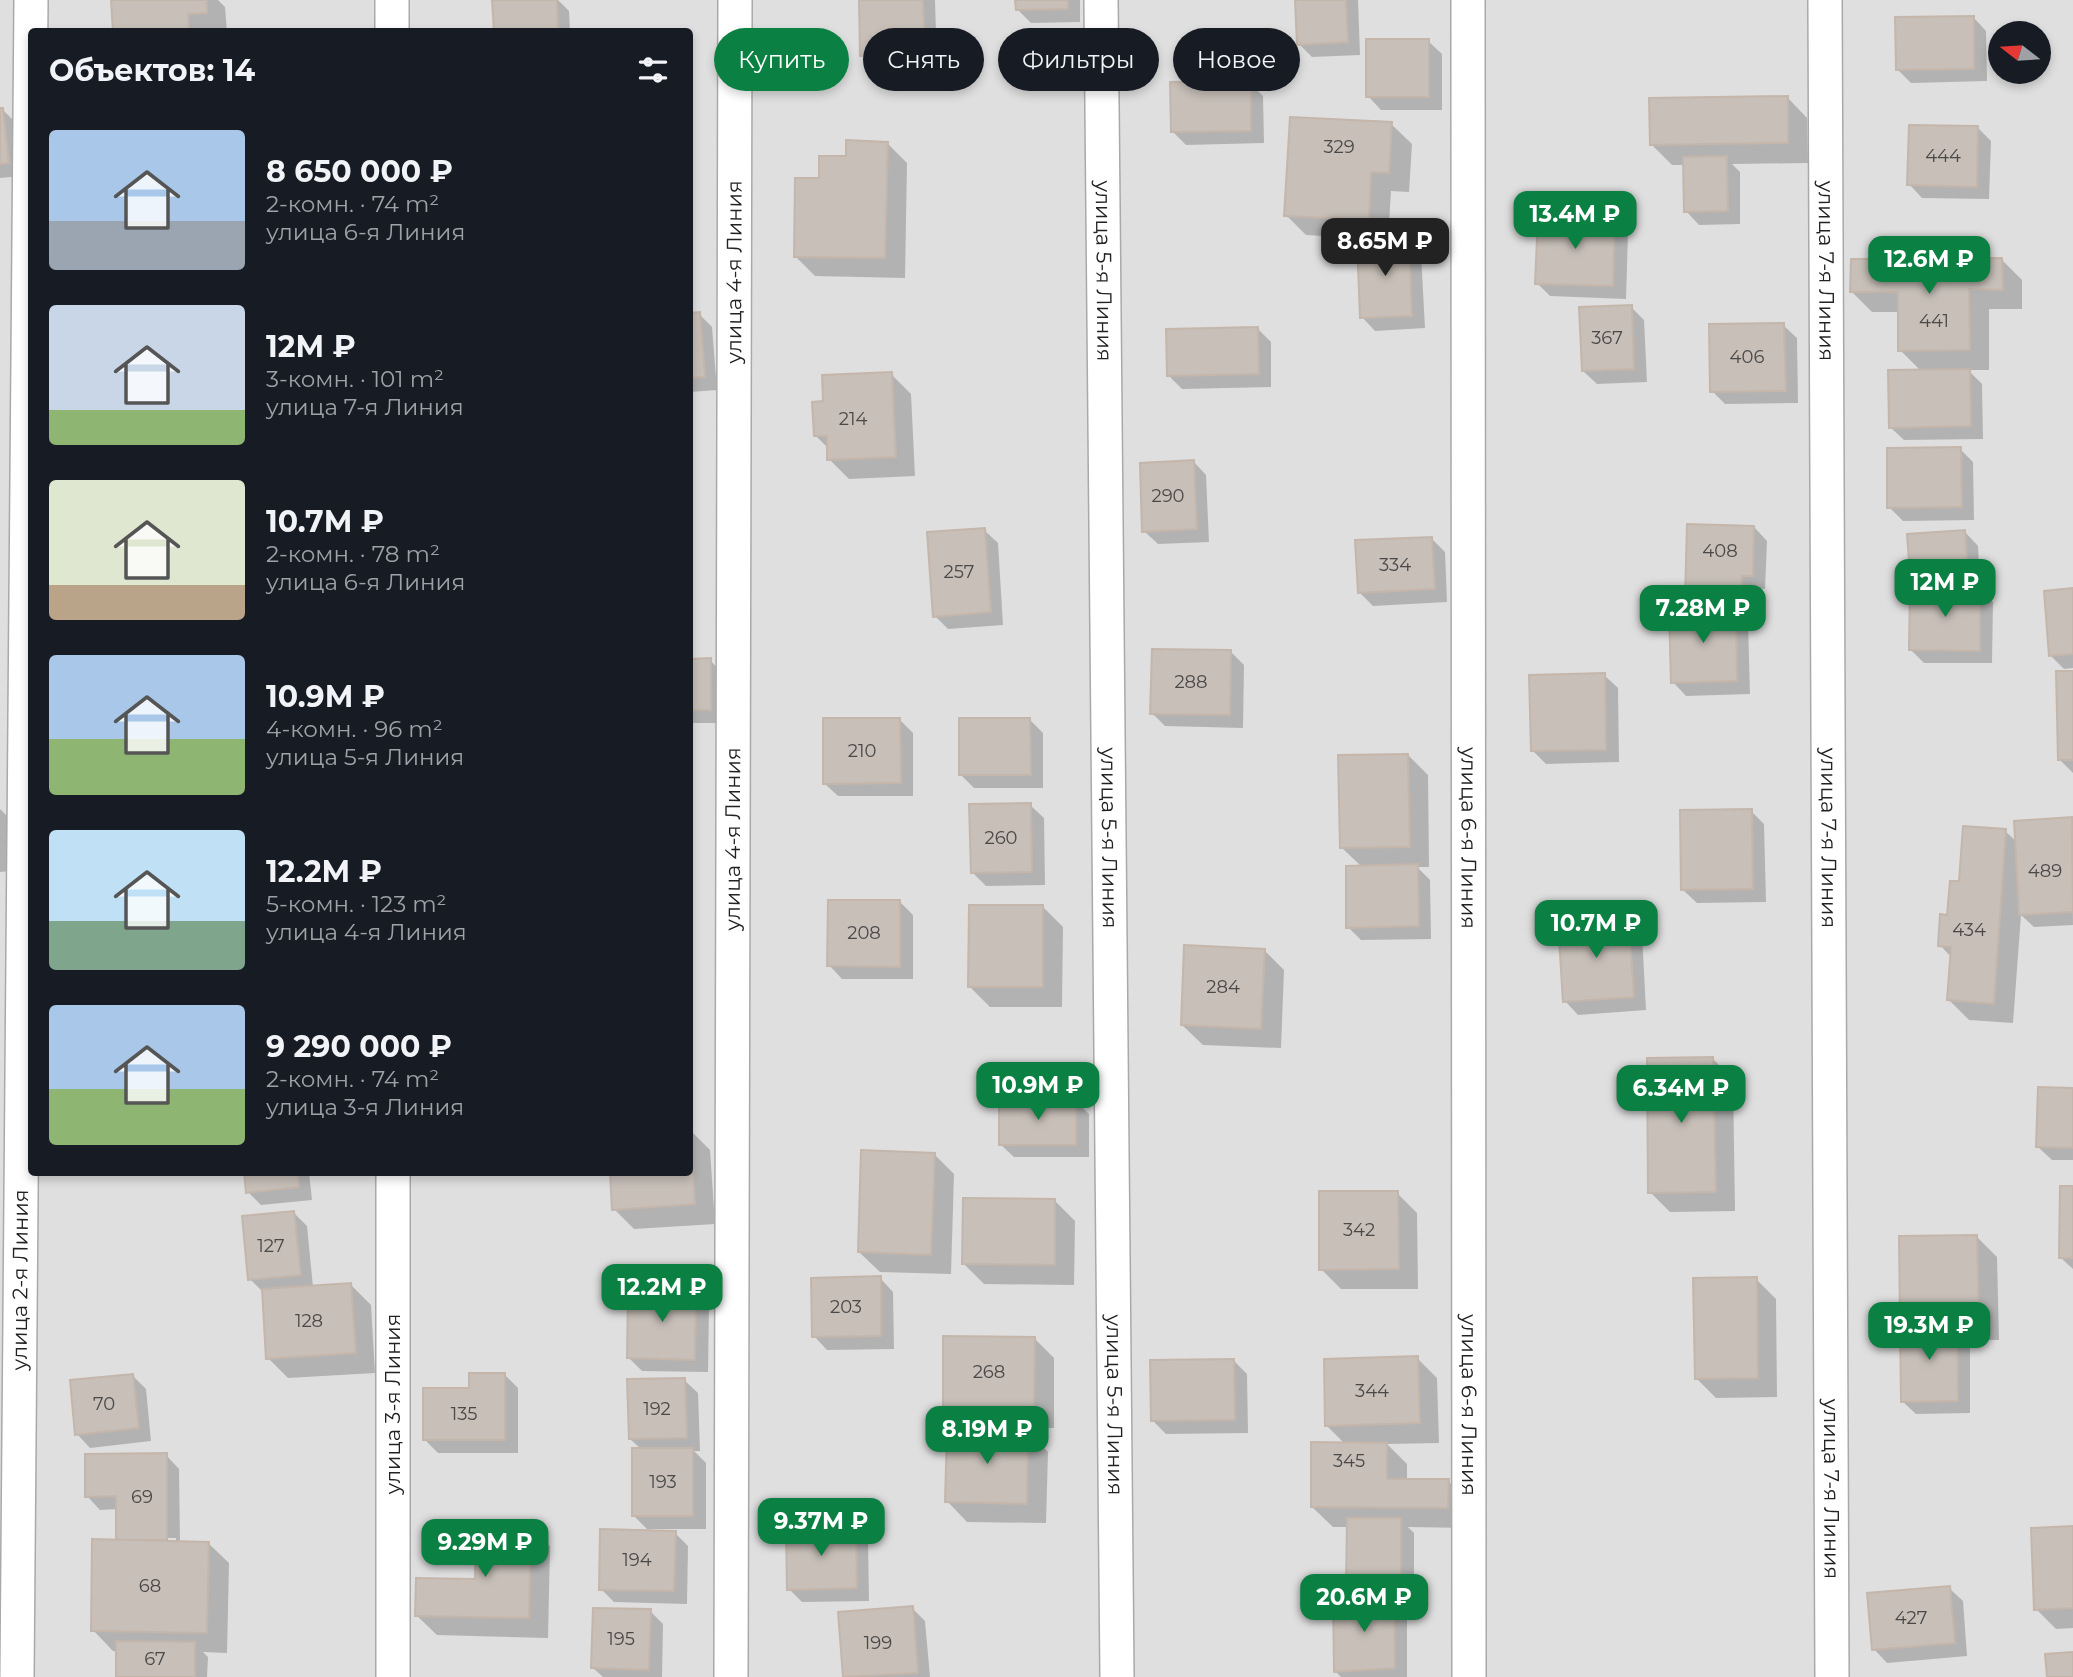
<!DOCTYPE html>
<html lang="ru">
<head>
<meta charset="utf-8">
<style>
  body { margin:0; font-family:Montserrat,sans-serif; background:#242831; color:#f1f3f6; height:100vh; display:flex; flex-direction:column; font-size:26px; white-space:nowrap }
  * { box-sizing:border-box; margin:0 }
  p { font-size:23px; color:#9ea1a6 }
  .icon { flex:none; width:38px; height:38px; fill:none; stroke:currentColor; stroke-width:2; stroke-linecap:round; stroke-linejoin:round }
  .map { position:relative; flex:1; overflow:hidden }
  .side { position:absolute; left:28px; top:28px; width:665px; height:1148px; display:flex; flex-direction:column; background:#171b24; border-radius:7px; box-shadow:0 4px 10px #0003 }
  .side>* { flex:none }
  .guide { position:absolute; left:714px; top:28px; width:665px; height:63px; display:flex; gap:14px }
  .needle { width:46px; rotate:287deg }
  .controls { position:absolute; left:1988px; top:21px; display:grid; gap:14px }
  .controls a { display:grid; place-items:center; width:63px; height:63px; border-radius:50%; background:#171b24; box-shadow:0 4px 10px #0003; font-size:35px }
  .price { position:absolute; translate:-50% -60px; padding:0 16px; border-radius:14px; background:#0b8043; color:#fff; font-size:23px; line-height:46px; filter:drop-shadow(0 2px 4px #0008) }
  .price::after { content:''; position:absolute; left:50%; top:42px; width:21px; height:16px; margin-left:-10px; background:inherit; clip-path:polygon(0 0,100% 0,50% 100%) }
  .price.current { background:#222; color:#fff }
  ul { padding:0; list-style:none }
  li { display:flex; align-items:center; gap:21px; height:175px; padding:0 21px }
  li span { display:grid; place-items:center; flex:none; width:196px; height:140px; border-radius:7px; color:#555 }
  li>.icon { margin-inline-start:auto }
  span .icon { width:84px; height:84px; fill:#fffc; stroke-width:1 }
  li b { font-size:30px }
  h2 { display:flex; justify-content:space-between; align-items:center; height:84px; padding:0 21px; font-size:30px }
  .pill { padding:0 24px; border-radius:32px; background:#171b24; box-shadow:0 4px 10px #0003; font-size:24px; line-height:63px }
  .pill.current { background:#0b8043; color:#fff }
  .map>svg:first-child { display:block }
  .residential { fill:#e0dfdf; fill-rule:evenodd }
  .shadow { fill:#0003; fill-rule:evenodd }
  .building { fill:#c7bfb8; stroke:#c4b6ab; stroke-width:2 }
  .lines { fill:none; stroke-linecap:round; stroke-linejoin:round }
  .minor-casing { stroke:#a9a9a9; stroke-width:36 }
  .minor { stroke:#fff; stroke-width:33 }
  .labels { text-anchor:middle; stroke-width:5; stroke-linejoin:round; paint-order:stroke }
  .number-label { font-size:18px; fill:#4b4948 }
  .street-label { font-size:21px; fill:#222; stroke:#fff }
</style>
</head>
<body>
<div class="map">
<svg width="2073" height="1677" viewBox="0 0 2073 1677">
  <rect width="100%" height="100%" fill="#f2efe9"/>
  <path class="residential" d="M 0,0 L 2073,0 L 2073,1677 L 0,1677 ZM 32,32 L 690,32 L 690,1172 L 32,1172 ZM 2000,33 L 2039,33 L 2039,72 L 2000,72 Z"/>
  <g class="shadow">
    <polygon points="113,0 218,0 225,7 227,32 115,32"/>
    <polygon points="515,0 558,0 569,11 570,32 496,32"/>
    <polygon points="860,0 935,0 937,66 875,68 862,55"/>
    <polygon points="1017,0 1080,0 1080,22 1031,23 1017,9"/>
    <polygon points="1297,0 1358,0 1360,55 1312,57 1299,44"/>
    <polygon points="1973,17 1986,31 1987,81 1911,83 1898,70"/>
    <polygon points="1428,41 1442,54 1442,110 1381,110 1368,96"/>
    <polygon points="1250,83 1263,96 1264,143 1186,145 1172,131"/>
    <polygon points="1787,97 1807,118 1808,163 1732,164 1740,172 1740,224 1699,225 1686,211 1685,165 1672,165 1652,145"/>
    <polygon points="0,110 3,110 16,123 21,176 0,178"/>
    <polygon points="1391,124 1412,144 1409,192 1391,191 1388,241 1408,240 1421,253 1425,328 1375,331 1362,317 1377,239 1306,235 1286,215"/>
    <polygon points="1978,128 1991,141 1989,199 1922,198 1909,184"/>
    <polygon points="887,143 907,163 905,278 815,276 795,256 821,180 848,158"/>
    <polygon points="1614,220 1628,233 1626,299 1550,296 1537,283"/>
    <polygon points="2002,260 2022,280 2022,309 1989,309 1989,370 1968,370 1982,384 1983,439 1904,440 1890,427 1921,371 1900,350 1900,312 1872,312 1852,292"/>
    <polygon points="1631,307 1644,320 1647,382 1597,384 1583,371"/>
    <polygon points="690,314 699,314 712,327 717,390 690,392"/>
    <polygon points="1783,325 1797,338 1798,403 1725,404 1712,391"/>
    <polygon points="1258,329 1271,342 1271,387 1182,389 1168,375"/>
    <polygon points="891,374 911,394 915,476 849,479 829,459 829,449 816,436 825,402"/>
    <polygon points="1960,449 1973,462 1974,520 1903,521 1889,507"/>
    <polygon points="1193,461 1206,475 1209,542 1158,544 1144,531"/>
    <polygon points="1754,527 1767,541 1765,589 1754,588 1753,612 1739,612 1748,622 1750,694 1686,696 1673,682 1698,610 1686,598"/>
    <polygon points="984,530 998,543 1003,625 948,629 935,616"/>
    <polygon points="1965,532 1978,546 1980,586 1977,586 1993,602 1992,663 1924,663 1910,649 1924,588 1911,575"/>
    <polygon points="1432,539 1445,552 1447,602 1373,606 1359,592"/>
    <polygon points="2073,590 2073,668 2064,669 2051,656"/>
    <polygon points="1231,652 1244,665 1243,728 1165,726 1152,713"/>
    <polygon points="690,660 710,660 723,674 723,723 690,723"/>
    <polygon points="2073,672 2073,773 2059,759"/>
    <polygon points="1604,675 1618,688 1619,762 1546,764 1532,750"/>
    <polygon points="900,720 913,733 913,796 838,796 824,783"/>
    <polygon points="1030,720 1043,733 1043,788 974,788 960,774"/>
    <polygon points="1408,755 1428,775 1429,867 1417,867 1430,880 1431,939 1361,940 1348,927 1362,867 1341,847"/>
    <polygon points="1030,805 1044,818 1045,885 986,886 972,872"/>
    <polygon points="0,809 18,827 21,870 0,872"/>
    <polygon points="1751,811 1764,824 1766,902 1697,903 1683,890"/>
    <polygon points="2072,819 2073,925 2034,927 2021,915 2013,1023 1969,1020 1949,1000 1952,958 1940,945 1960,883 2005,831 2017,842"/>
    <polygon points="900,902 913,915 913,979 842,979 829,965"/>
    <polygon points="1043,907 1063,927 1062,1007 990,1007 970,987"/>
    <polygon points="1628,921 1642,934 1646,1010 1578,1015 1565,1001"/>
    <polygon points="1264,950 1284,970 1281,1048 1203,1045 1182,1025"/>
    <polygon points="1713,1059 1733,1079 1735,1211 1670,1212 1650,1192"/>
    <polygon points="2073,1089 2073,1160 2052,1160 2038,1147"/>
    <polygon points="1076,1101 1089,1114 1089,1157 1014,1157 1000,1144"/>
    <polygon points="690,1130 710,1150 715,1224 634,1229 614,1209 690,1172"/>
    <polygon points="934,1154 954,1174 951,1274 880,1272 859,1252"/>
    <polygon points="246,1172 309,1172 312,1200 261,1205 248,1192"/>
    <polygon points="2073,1187 2073,1269 2061,1258"/>
    <polygon points="1397,1193 1417,1213 1418,1289 1341,1289 1321,1269"/>
    <polygon points="1055,1201 1075,1221 1074,1285 984,1284 964,1264"/>
    <polygon points="294,1213 307,1226 313,1287 351,1285 371,1305 375,1373 288,1378 268,1358 264,1293 250,1279"/>
    <polygon points="1977,1237 1997,1257 1999,1340 1970,1340 1970,1413 1916,1414 1902,1401"/>
    <polygon points="880,1278 893,1292 894,1349 827,1350 814,1336"/>
    <polygon points="1756,1279 1776,1299 1777,1397 1716,1398 1696,1378"/>
    <polygon points="696,1291 709,1305 708,1372 642,1371 629,1358"/>
    <polygon points="1034,1338 1054,1358 1054,1428 987,1428 987,1431 1028,1432 1048,1452 1046,1523 967,1522 947,1501 968,1431 945,1408"/>
    <polygon points="1417,1358 1437,1378 1439,1443 1387,1444 1407,1464 1407,1480 1448,1481 1468,1501 1468,1528 1408,1527 1414,1533 1414,1597 1391,1597 1407,1612 1407,1677 1341,1677 1335,1671 1363,1599 1348,1583 1348,1527 1333,1527 1312,1507 1345,1444 1327,1426"/>
    <polygon points="1233,1360 1247,1374 1248,1433 1166,1434 1152,1420"/>
    <polygon points="132,1375 146,1389 151,1441 90,1448 77,1434"/>
    <polygon points="505,1375 518,1388 518,1453 438,1453 425,1440 471,1390"/>
    <polygon points="684,1380 698,1393 700,1451 694,1451 706,1463 706,1529 649,1529 649,1531 634,1516 642,1450 630,1439"/>
    <path d="M 166,1455 L 179,1469 L 180,1543 L 208,1543 L 229,1563 L 227,1653 L 203,1652 L 208,1657 L 207,1677 L 118,1677 L 118,1651 L 113,1651 L 93,1630 L 118,1542 L 118,1509 L 100,1510 L 87,1496 ZM 129,1538 L 176,1538 L 176,1541 L 129,1542 Z"/>
    <polygon points="530,1526 550,1546 548,1638 437,1635 416,1615 476,1581"/>
    <polygon points="855,1528 868,1541 869,1601 802,1602 789,1589"/>
    <polygon points="2073,1528 2073,1628 2056,1629 2036,1609"/>
    <polygon points="675,1533 688,1546 687,1604 614,1602 601,1589"/>
    <polygon points="0,1563 5,1563 30,1677 0,1677"/>
    <polygon points="1949,1588 1963,1601 1967,1656 1887,1663 1874,1649"/>
    <polygon points="912,1608 925,1621 930,1677 845,1677 840,1614"/>
    <polygon points="650,1611 663,1624 662,1677 603,1677 593,1668"/>
  </g>
  <g class="building">
    <polygon points="111,0 207,0 207,13 188,14 189,32 113,32"/>
    <polygon points="492,0 557,0 558,32 494,32"/>
    <polygon points="859,0 923,0 925,54 860,56"/>
    <polygon points="1015,0 1068,0 1068,9 1016,10"/>
    <polygon points="1295,0 1346,0 1348,42 1297,45"/>
    <polygon points="1974,16 1974,69 1896,70 1895,17"/>
    <rect x="1366" y="39" width="63" height="58"/>
    <polygon points="1251,81 1251,131 1171,132 1170,82"/>
    <polygon points="1788,96 1788,143 1650,145 1649,98"/>
    <polygon points="0,108 3,108 9,163 0,164"/>
    <polygon points="1290,117 1392,122 1389,173 1371,172 1369,220 1284,216"/>
    <polygon points="1909,125 1978,126 1977,187 1907,185"/>
    <polygon points="846,140 888,142 885,258 794,257 795,178 819,178 819,156 846,156"/>
    <polygon points="1727,156 1728,211 1684,212 1683,157"/>
    <polygon points="1538,215 1615,218 1613,286 1535,284"/>
    <polygon points="1409,238 1412,316 1360,318 1357,241"/>
    <polygon points="2002,258 2003,290 1969,289 1970,350 1898,351 1898,292 1850,292 1851,259"/>
    <polygon points="1632,305 1634,369 1582,371 1579,307"/>
    <polygon points="700,312 705,377 690,378 690,313"/>
    <polygon points="1784,323 1786,391 1710,392 1709,324"/>
    <polygon points="1258,327 1259,374 1167,376 1166,329"/>
    <polygon points="1970,369 1971,426 1889,428 1888,370"/>
    <polygon points="892,372 896,457 827,460 827,436 814,436 812,402 823,401 822,375"/>
    <polygon points="1961,447 1962,507 1887,508 1887,448"/>
    <polygon points="1194,460 1197,529 1142,532 1140,463"/>
    <polygon points="1687,524 1754,526 1753,576 1742,576 1741,600 1685,599"/>
    <polygon points="985,528 991,612 933,617 927,532"/>
    <polygon points="1965,530 1968,573 1910,576 1907,534"/>
    <polygon points="1432,537 1435,589 1358,593 1355,540"/>
    <polygon points="1910,586 1980,587 1980,651 1909,650"/>
    <polygon points="2073,588 2073,654 2049,656 2044,591"/>
    <polygon points="1736,607 1737,681 1671,683 1669,609"/>
    <polygon points="1152,649 1231,650 1230,715 1150,714"/>
    <polygon points="711,658 711,710 690,710 690,659"/>
    <polygon points="2056,671 2073,671 2073,760 2058,760"/>
    <polygon points="1605,673 1606,750 1531,751 1529,675"/>
    <polygon points="823,718 900,718 901,783 823,784"/>
    <polygon points="959,718 1030,718 1031,775 959,775"/>
    <polygon points="1408,754 1410,847 1340,848 1338,755"/>
    <polygon points="1031,803 1032,872 971,873 969,804"/>
    <polygon points="1752,809 1753,889 1681,890 1680,810"/>
    <polygon points="2072,817 2073,912 2019,915 2014,821"/>
    <polygon points="1963,826 2006,829 1994,1004 1947,1000 1951,947 1938,946 1940,914 1947,915 1950,881 1959,881"/>
    <polygon points="1418,864 1419,926 1346,928 1346,866"/>
    <polygon points="828,900 900,900 900,967 827,966"/>
    <polygon points="969,905 1043,905 1043,987 968,987"/>
    <polygon points="1629,919 1634,997 1563,1002 1558,923"/>
    <polygon points="1184,945 1265,949 1261,1029 1181,1025"/>
    <polygon points="1713,1057 1716,1192 1648,1193 1647,1058"/>
    <polygon points="2038,1087 2073,1088 2073,1148 2036,1147"/>
    <rect x="999" y="1099" width="77" height="46"/>
    <polygon points="690,1128 695,1204 612,1210 610,1172 690,1172"/>
    <polygon points="861,1150 935,1153 931,1255 858,1252"/>
    <polygon points="244,1172 298,1172 299,1187 246,1193"/>
    <polygon points="2060,1186 2073,1186 2073,1258 2059,1258"/>
    <polygon points="1319,1191 1398,1191 1399,1269 1319,1270"/>
    <polygon points="963,1198 1055,1199 1055,1265 962,1264"/>
    <polygon points="294,1211 301,1275 248,1280 242,1216"/>
    <polygon points="1977,1235 1979,1321 1900,1322 1899,1236"/>
    <polygon points="881,1276 881,1336 812,1337 811,1278"/>
    <polygon points="1757,1277 1758,1378 1695,1379 1693,1278"/>
    <polygon points="351,1283 356,1353 266,1359 262,1289"/>
    <polygon points="628,1288 696,1290 695,1360 627,1358"/>
    <polygon points="1957,1321 1958,1401 1901,1402 1900,1322"/>
    <polygon points="943,1336 1035,1337 1034,1408 943,1408"/>
    <polygon points="1418,1356 1420,1423 1325,1426 1324,1359"/>
    <polygon points="1234,1359 1235,1420 1151,1421 1150,1360"/>
    <polygon points="469,1373 505,1373 505,1440 423,1440 423,1388 469,1388"/>
    <polygon points="133,1374 139,1428 75,1435 70,1380"/>
    <polygon points="685,1378 687,1438 629,1439 627,1379"/>
    <polygon points="947,1429 1028,1430 1027,1504 945,1502"/>
    <polygon points="1311,1442 1387,1443 1387,1479 1449,1479 1448,1508 1311,1507"/>
    <rect x="632" y="1448" width="61" height="68"/>
    <polygon points="167,1453 167,1540 116,1540 116,1496 85,1497 85,1454"/>
    <polygon points="1347,1518 1401,1518 1401,1584 1346,1584"/>
    <polygon points="476,1523 531,1525 529,1618 415,1616 416,1578 475,1579"/>
    <polygon points="856,1526 857,1588 787,1590 786,1528"/>
    <polygon points="2073,1526 2073,1608 2034,1610 2031,1528"/>
    <polygon points="600,1529 676,1531 674,1591 599,1590"/>
    <polygon points="92,1539 209,1542 207,1633 91,1631"/>
    <polygon points="1950,1586 1955,1643 1872,1650 1867,1593"/>
    <polygon points="1333,1597 1394,1597 1395,1668 1334,1672"/>
    <polygon points="913,1606 918,1673 843,1677 838,1612"/>
    <polygon points="593,1608 651,1609 649,1670 591,1668"/>
    <polygon points="116,1641 195,1642 195,1677 116,1677"/>
    <polygon points="2073,1652 2073,1677 2047,1677 2045,1654"/>
  </g>
  <g class="lines">
    <g class="minor-casing">
      <g id="minor">
        <polyline points="392,0 392,32"/>
        <path id="s1" d="M 1101,0 L 1117,1677"/>
        <path id="s2" d="M 1468,0 L 1469,1677"/>
        <path id="s3" d="M 1825,0 L 1832,1677"/>
        <polyline points="393,1172 393,1677"/>
        <path id="s4" d="M 17,1677 L 31,0"/>
        <path id="s5" d="M 731,1677 L 735,0"/>
      </g>
    </g>
    <use href="#minor" class="minor"/>
  </g>
  <g class="labels">
    <g class="number-label">
      <text x="1339" y="153">329</text>
      <text x="1943" y="162">444</text>
      <text x="1934" y="327">441</text>
      <text x="1607" y="344">367</text>
      <text x="1747" y="363">406</text>
      <text x="853" y="425">214</text>
      <text x="1168" y="502">290</text>
      <text x="1720" y="557">408</text>
      <text x="1395" y="571">334</text>
      <text x="959" y="578">257</text>
      <text x="1191" y="688">288</text>
      <text x="862" y="757">210</text>
      <text x="1001" y="844">260</text>
      <text x="2045" y="877">489</text>
      <text x="1969" y="936">434</text>
      <text x="864" y="939">208</text>
      <text x="1223" y="993">284</text>
      <text x="1359" y="1236">342</text>
      <text x="271" y="1252">127</text>
      <text x="846" y="1313">203</text>
      <text x="309" y="1327">128</text>
      <text x="989" y="1378">268</text>
      <text x="1372" y="1397">344</text>
      <text x="104" y="1410">70</text>
      <text x="657" y="1415">192</text>
      <text x="464" y="1420">135</text>
      <text x="1349" y="1467">345</text>
      <text x="663" y="1488">193</text>
      <text x="142" y="1503">69</text>
      <text x="637" y="1566">194</text>
      <text x="150" y="1592">68</text>
      <text x="1911" y="1624">427</text>
      <text x="621" y="1645">195</text>
      <text x="878" y="1649">199</text>
      <text x="155" y="1665">67</text>
    </g>
    <g class="street-label">
      <text dy="7" stroke="none"><textPath href="#s5" startOffset="1405">улица 4-я Линия</textPath></text>
      <text dy="7" stroke="none"><textPath href="#s1" startOffset="271">улица 5-я Линия</textPath></text>
      <text dy="7" stroke="none"><textPath href="#s3" startOffset="271">улица 7-я Линия</textPath></text>
      <text dy="7" stroke="none"><textPath href="#s5" startOffset="838">улица 4-я Линия</textPath></text>
      <text dy="7" stroke="none"><textPath href="#s1" startOffset="838">улица 5-я Линия</textPath></text>
      <text dy="7" stroke="none"><textPath href="#s2" startOffset="838">улица 6-я Линия</textPath></text>
      <text dy="7" stroke="none"><textPath href="#s3" startOffset="838">улица 7-я Линия</textPath></text>
      <text dy="7" stroke="none"><textPath href="#s4" startOffset="397">улица 2-я Линия</textPath></text>
      <text transform="translate(393 1404) rotate(-90)" y="7">улица 3-я Линия</text>
      <text dy="7" stroke="none"><textPath href="#s1" startOffset="1405">улица 5-я Линия</textPath></text>
      <text dy="7" stroke="none"><textPath href="#s2" startOffset="1405">улица 6-я Линия</textPath></text>
      <text dy="7" stroke="none"><textPath href="#s3" startOffset="1489">улица 7-я Линия</textPath></text>
    </g>
  </g>
</svg>
<div class="controls">
<a><svg class="needle" viewBox="-14 -14 28 28"><path d="M0-13l5 13h-10z" fill="#e53935"/><path d="M0 13l5-13h-10z" fill="#9ea1a6"/></svg></a>
</div>
<b class="price" style="left:1575px;top:251px">13.4M ₽</b>
<b class="price current" style="left:1385px;top:278px">8.65M ₽</b>
<b class="price" style="left:1929px;top:296px">12.6M ₽</b>
<b class="price" style="left:1945px;top:619px">12M ₽</b>
<b class="price" style="left:1703px;top:645px">7.28M ₽</b>
<b class="price" style="left:1596px;top:960px">10.7M ₽</b>
<b class="price" style="left:1038px;top:1122px">10.9M ₽</b>
<b class="price" style="left:1681px;top:1125px">6.34M ₽</b>
<b class="price" style="left:662px;top:1324px">12.2M ₽</b>
<b class="price" style="left:1929px;top:1362px">19.3M ₽</b>
<b class="price" style="left:987px;top:1466px">8.19M ₽</b>
<b class="price" style="left:821px;top:1558px">9.37M ₽</b>
<b class="price" style="left:485px;top:1579px">9.29M ₽</b>
<b class="price" style="left:1364px;top:1634px">20.6M ₽</b>
<div class="guide">
<a class="pill current">Купить</a>
<a class="pill">Снять</a>
<a class="pill">Фильтры</a>
<a class="pill">Новое</a>
</div>
<section class="side">
<h2>Объектов: 14<svg class="icon" aria-label="filters" viewBox="0 0 24 24"><path d="M4 7h16M4 17h16"/><circle cx="9" cy="7" r="2"/><circle cx="15" cy="17" r="2"/></svg></h2>
<ul>
<li><span style="background:linear-gradient(#a9c7e8 65%,#9aa5b1 0)"><svg class="icon" aria-label="home" viewBox="0 0 24 24"><path d="M3 11l9-7 9 7M6 9v11h12V9"/></svg></span><div><b>8 650 000 ₽</b><p>2-комн. · 74 m²</p><p>улица 6-я Линия</p></div></li>
<li><span style="background:linear-gradient(#c9d6e8 75%,#8fb573 0)"><svg class="icon" aria-label="home" viewBox="0 0 24 24"><path d="M3 11l9-7 9 7M6 9v11h12V9"/></svg></span><div><b>12M ₽</b><p>3-комн. · 101 m²</p><p>улица 7-я Линия</p></div></li>
<li><span style="background:linear-gradient(#dfe7d0 75%,#b9a48a 0)"><svg class="icon" aria-label="home" viewBox="0 0 24 24"><path d="M3 11l9-7 9 7M6 9v11h12V9"/></svg></span><div><b>10.7M ₽</b><p>2-комн. · 78 m²</p><p>улица 6-я Линия</p></div></li>
<li><span style="background:linear-gradient(#a9c7e8 60%,#8fb573 0)"><svg class="icon" aria-label="home" viewBox="0 0 24 24"><path d="M3 11l9-7 9 7M6 9v11h12V9"/></svg></span><div><b>10.9M ₽</b><p>4-комн. · 96 m²</p><p>улица 5-я Линия</p></div></li>
<li><span style="background:linear-gradient(#bfe0f5 65%,#7fa58c 0)"><svg class="icon" aria-label="home" viewBox="0 0 24 24"><path d="M3 11l9-7 9 7M6 9v11h12V9"/></svg></span><div><b>12.2M ₽</b><p>5-комн. · 123 m²</p><p>улица 4-я Линия</p></div></li>
<li><span style="background:linear-gradient(#a9c7e8 60%,#8fb573 0)"><svg class="icon" aria-label="home" viewBox="0 0 24 24"><path d="M3 11l9-7 9 7M6 9v11h12V9"/></svg></span><div><b>9 290 000 ₽</b><p>2-комн. · 74 m²</p><p>улица 3-я Линия</p></div></li>
</ul>
</section>
</div>
</body>
</html>
